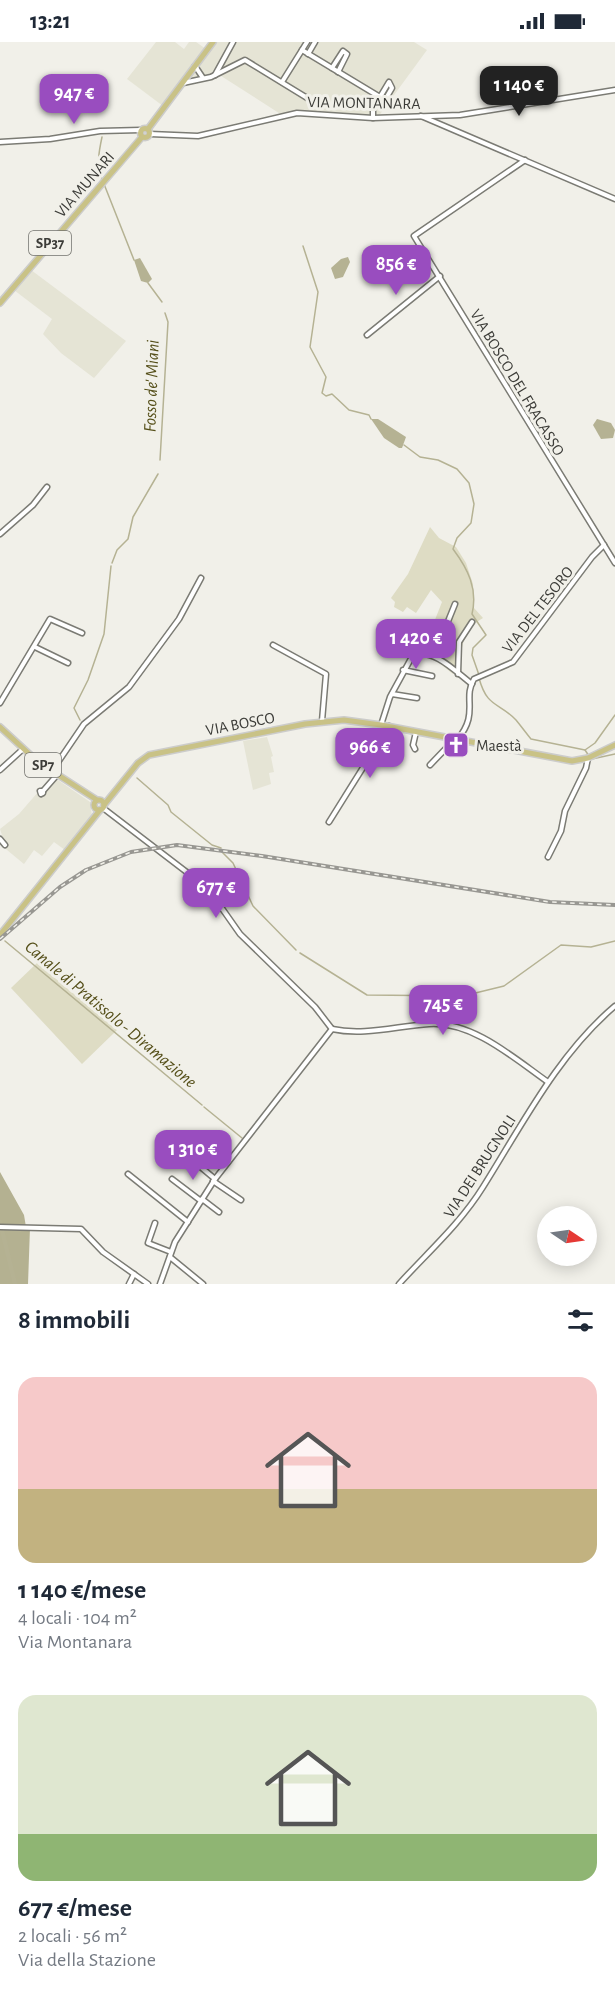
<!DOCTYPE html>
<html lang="it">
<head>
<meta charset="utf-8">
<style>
  body { margin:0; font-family:"Alegreya Sans",sans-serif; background:#f6f6f7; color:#1f2937; height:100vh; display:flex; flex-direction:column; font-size:22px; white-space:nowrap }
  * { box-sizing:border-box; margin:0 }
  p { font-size:20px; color:#747a83 }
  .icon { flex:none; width:33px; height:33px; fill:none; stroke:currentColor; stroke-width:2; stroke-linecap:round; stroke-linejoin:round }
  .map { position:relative; height:1242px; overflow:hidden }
  .panel { display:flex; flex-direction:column; background:#fff; flex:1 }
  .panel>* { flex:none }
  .needle { width:39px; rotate:103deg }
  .tools { position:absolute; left:537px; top:1164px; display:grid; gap:12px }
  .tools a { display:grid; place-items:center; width:60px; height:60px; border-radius:50%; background:#fff; box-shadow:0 3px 15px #0003; font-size:30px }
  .price { position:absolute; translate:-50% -51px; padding:0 14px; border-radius:12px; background:#994dbf; color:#fff; font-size:20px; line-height:39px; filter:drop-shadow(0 2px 3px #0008) }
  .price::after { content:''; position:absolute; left:50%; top:36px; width:18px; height:14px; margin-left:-9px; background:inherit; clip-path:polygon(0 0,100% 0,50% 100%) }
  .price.on { background:#222; color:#fff }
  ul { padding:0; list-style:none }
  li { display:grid; align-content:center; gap:12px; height:318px; padding:0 18px }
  li span { display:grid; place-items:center; height:186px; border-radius:18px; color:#555 }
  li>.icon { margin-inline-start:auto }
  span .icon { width:108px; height:108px; fill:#fffc; stroke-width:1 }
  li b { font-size:26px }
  h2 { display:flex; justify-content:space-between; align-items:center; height:72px; padding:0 18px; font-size:26px }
  .status { display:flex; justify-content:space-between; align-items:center; height:42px; padding:0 30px; background:#fff; direction:ltr }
  .status svg { height:16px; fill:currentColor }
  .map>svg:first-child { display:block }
  .built { fill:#e5e4d5 }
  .green { fill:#dedcc4 }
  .forest { fill:#b4b191 }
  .water { fill:#b5b293 }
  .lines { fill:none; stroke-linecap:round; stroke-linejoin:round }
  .stream { stroke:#b5b293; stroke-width:1.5 }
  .river { stroke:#b5b293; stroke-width:4.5 }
  .minor-casing { stroke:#7b7b74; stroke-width:7 }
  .major-casing { stroke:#cccccb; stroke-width:8 }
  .minor { stroke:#fff; stroke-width:4 }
  .major { stroke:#c9c286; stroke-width:5 }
  .rail-casing { stroke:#989792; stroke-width:4 }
  .rail { stroke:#f1f0e9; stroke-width:1.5; stroke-dasharray:4.5; stroke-linecap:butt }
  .labels { text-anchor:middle; stroke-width:6; stroke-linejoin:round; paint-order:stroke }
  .shield { fill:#f1f0e9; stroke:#72726d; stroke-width:1.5 }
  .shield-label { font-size:15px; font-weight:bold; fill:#3c3c38 }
  .street-label { font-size:16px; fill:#3c3c38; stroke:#f1f0e9 }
  .poi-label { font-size:16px; fill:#3c3c38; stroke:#f1f0e9; text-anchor:start }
  .water-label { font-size:18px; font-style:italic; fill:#554f19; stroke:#f1f0e9 }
</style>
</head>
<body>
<div class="status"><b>13:21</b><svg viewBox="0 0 49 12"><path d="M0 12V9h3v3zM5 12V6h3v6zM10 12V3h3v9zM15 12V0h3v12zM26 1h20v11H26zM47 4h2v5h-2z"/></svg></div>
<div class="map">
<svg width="615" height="1242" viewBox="0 0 615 1242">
  <rect width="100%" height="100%" fill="#f1f0e9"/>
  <g class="built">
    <polygon points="156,0 175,0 184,7 189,0 196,0 206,7 211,0 414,0 427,8 378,75 318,71 282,73 218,32 181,40 163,64 127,37"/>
    <polygon points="27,225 126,299 94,336 61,311 43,292 52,277 10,245"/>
    <polygon points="267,695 273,714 271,715 274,730 269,731 271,742 253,748 243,699"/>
    <polygon points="52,734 90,760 92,774 65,808 54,800 42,814 34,808 24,822 1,803 4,799 0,787 19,772"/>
  </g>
  <g class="green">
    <path d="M 430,485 L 439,496 L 456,505 L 466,521 L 473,542 L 474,566 L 483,576 C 465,587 460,603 461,624 L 453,632 L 423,608 L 442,560 L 431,548 L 416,571 L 407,565 L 403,570 L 394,565 L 395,560 L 391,556 L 408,532 Z"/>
    <polygon points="37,921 117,988 82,1022 11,946"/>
  </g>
  <polygon class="forest" points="0,1130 24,1173 26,1185 30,1186 28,1242 0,1242"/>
  <g class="water">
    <polygon points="348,215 350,220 343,235 335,237 331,226 341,217"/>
    <polygon points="140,216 152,237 148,241 141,239 134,218"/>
    <polygon points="371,377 378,377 406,395 402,406 399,406 384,396"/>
    <polygon points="597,377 611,381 615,388 613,396 601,397 593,383"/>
  </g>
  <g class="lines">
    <g class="stream">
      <path d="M 102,95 C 99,109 96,124 102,138"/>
      <polyline points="104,142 134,218"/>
      <polyline points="303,204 318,250 310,305 326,335 322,351 326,354 332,352 349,368 369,373 371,377"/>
      <polyline points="148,241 162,260"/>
      <path d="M 404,403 L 420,415 L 438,418 L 457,427 L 469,441 L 474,462 L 471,481 L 457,496 L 453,507 C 468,527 478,547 472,572 L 486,593 L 473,606 L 472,613 L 479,633"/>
      <polyline points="160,418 168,280 165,271"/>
      <polyline points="112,521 117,508 128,497 133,475 158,432"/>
      <path d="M 479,636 C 487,666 499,660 516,678 C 521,684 526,691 531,697 L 585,708"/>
      <polyline points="80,678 74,666 88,638 104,592 111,524"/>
      <polyline points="589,714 585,708 595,701 615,673"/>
      <polyline points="592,717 615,712"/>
      <polyline points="137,736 168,763 171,770 212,803 221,806"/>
      <polyline points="222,810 233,821 253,864 296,908"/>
      <polyline points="5,899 202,1063"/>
      <polyline points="300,911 367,953 463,954 504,944 561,903 591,905 615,899"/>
      <polyline points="204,1065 242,1096"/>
    </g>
    <polyline class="river" points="0,1180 15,1242"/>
    <g class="minor-casing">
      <g id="minor">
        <polyline points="302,8 307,0"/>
        <polyline points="308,12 315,0"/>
        <polyline points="195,24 203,36"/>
        <polyline points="332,26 343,9 347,12 338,30"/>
        <polyline points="215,33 233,0"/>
        <polyline points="282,40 302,8 380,55 373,67 373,76"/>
        <polygon points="389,40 392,46 385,58 380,55"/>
        <polyline points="183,41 211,35 245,18 317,62"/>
        <polyline points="421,74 615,157"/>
        <polyline points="150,92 198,94 297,71 373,76 460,73 615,48"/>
        <polyline points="0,100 50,97 100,89 141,88"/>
        <polyline points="525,118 414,194 615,521"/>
        <polyline points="367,293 440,234"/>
        <polyline points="0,492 33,463 47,445"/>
        <polyline points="273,603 326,632 322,679"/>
        <polyline points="35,605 68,621"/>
        <polyline points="434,614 455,562"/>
        <polyline points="403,628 432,634"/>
        <polyline points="458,632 459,600 472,580"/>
        <polyline points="392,652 417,656"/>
        <polyline points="0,661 50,577 82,591"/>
        <path d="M 381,683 L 390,655 L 413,613 C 434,606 456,630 472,642"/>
        <path d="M 457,698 C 480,671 462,657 474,637 L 513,620 L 592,515 L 604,503"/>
        <polyline points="415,707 413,703 416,690"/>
        <polyline points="430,723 455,697"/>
        <polyline points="0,728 23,707"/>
        <polyline points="52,729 84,682 129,645 179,577 201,536"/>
        <polygon points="40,749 43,749 43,751 41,752"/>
        <polyline points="43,749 57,733"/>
        <polyline points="103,766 197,838 221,865 240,892 315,965 332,987"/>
        <polyline points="329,780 389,684"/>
        <polyline points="0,797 5,803"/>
        <polyline points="548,815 561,789 565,769 586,726 588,716"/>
        <path d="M 332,987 C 364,994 397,984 429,982 C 473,979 515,1017 548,1040"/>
        <polyline points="172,1101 215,1137"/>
        <polyline points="128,1132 188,1180"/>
        <polyline points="172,1137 201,1159"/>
        <polyline points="213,1139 241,1158"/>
        <polyline points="202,1157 219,1170"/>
        <polyline points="155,1181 148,1201 171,1210"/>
        <polyline points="0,1185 81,1187 103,1210 148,1242"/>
        <polyline points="170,1215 203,1242"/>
        <polyline points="129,1242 134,1232"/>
        <polyline points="160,1242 175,1200 215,1137 332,987"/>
        <path d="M 399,1242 C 428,1210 460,1182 483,1145 C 522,1083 558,1012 615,964"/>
      </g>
    </g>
    <g class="major-casing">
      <g id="major">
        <circle cx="145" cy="91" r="4.5"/>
        <polyline points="148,87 213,0"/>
        <polyline points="0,261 142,95"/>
        <polyline points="0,685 38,720 97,758"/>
        <circle cx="99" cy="763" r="5"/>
        <polyline points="104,763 138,721 149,713 305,682 344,678 381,683 572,719 588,716 615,703"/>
        <polyline points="0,893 100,768"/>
      </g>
    </g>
    <use href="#minor" class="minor"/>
    <use href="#major" class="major"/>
    <g class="rail-casing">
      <polyline id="rail" points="0,897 60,845 86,828 131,810 177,803 262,814 550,860 615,863"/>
    </g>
    <use href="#rail" class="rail"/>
  </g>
  <defs>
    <g id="church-square" transform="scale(1.35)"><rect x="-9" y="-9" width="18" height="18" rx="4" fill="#994dbf" stroke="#f1f0e9"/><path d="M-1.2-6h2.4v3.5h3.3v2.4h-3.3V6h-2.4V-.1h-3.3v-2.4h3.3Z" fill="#fff"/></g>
  </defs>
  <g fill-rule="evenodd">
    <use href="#church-square" x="456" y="703"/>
  </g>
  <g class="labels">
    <g class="shield">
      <rect x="29" y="189" width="42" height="24" rx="4.5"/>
      <rect x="25" y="711" width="36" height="24" rx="4.5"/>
    </g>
    <g class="shield-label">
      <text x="50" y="206">SP37</text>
      <text x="43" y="728">SP7</text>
    </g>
    <g class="street-label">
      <text transform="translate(364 60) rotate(1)" y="6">VIA MONTANARA</text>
      <text transform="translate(84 142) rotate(-49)" y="6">VIA MUNARI</text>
      <text transform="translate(518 340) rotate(59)" y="6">VIA BOSCO DEL FRACASSO</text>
      <text transform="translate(537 567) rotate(-52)" y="6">VIA DEL TESORO</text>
      <text transform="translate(240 681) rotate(-11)" y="6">VIA BOSCO</text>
      <text transform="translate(479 1124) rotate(-57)" y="6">VIA DEI BRUGNOLI</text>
    </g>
    <g class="poi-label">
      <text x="476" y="709">Maestà</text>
    </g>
    <g class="water-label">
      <text transform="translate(151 344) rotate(-88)" y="6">Fosso de' Miani</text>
      <text transform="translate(111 972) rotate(40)" y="6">Canale di Pratissolo - Diramazione</text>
    </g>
  </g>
</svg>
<div class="tools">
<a><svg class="needle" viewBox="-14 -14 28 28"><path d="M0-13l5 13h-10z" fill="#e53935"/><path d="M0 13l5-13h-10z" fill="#747a83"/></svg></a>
</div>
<b class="price on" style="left:519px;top:75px">1 140 €</b>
<b class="price" style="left:74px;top:83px">947 €</b>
<b class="price" style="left:396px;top:254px">856 €</b>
<b class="price" style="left:416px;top:628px">1 420 €</b>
<b class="price" style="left:370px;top:737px">966 €</b>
<b class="price" style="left:216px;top:877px">677 €</b>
<b class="price" style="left:443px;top:994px">745 €</b>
<b class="price" style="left:193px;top:1139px">1 310 €</b>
</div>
<section class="panel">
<h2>8 immobili<svg class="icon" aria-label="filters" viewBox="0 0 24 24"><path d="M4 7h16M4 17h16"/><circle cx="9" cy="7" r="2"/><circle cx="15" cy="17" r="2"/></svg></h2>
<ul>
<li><span style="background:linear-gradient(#f6c9c9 60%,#c2b280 0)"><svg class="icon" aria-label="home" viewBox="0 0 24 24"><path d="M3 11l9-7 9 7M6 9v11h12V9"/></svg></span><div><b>1 140 €/mese</b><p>4 locali · 104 m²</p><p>Via Montanara</p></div></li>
<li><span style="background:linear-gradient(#dfe7d0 75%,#8fb573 0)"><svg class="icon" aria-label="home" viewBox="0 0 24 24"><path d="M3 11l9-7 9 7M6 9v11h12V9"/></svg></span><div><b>677 €/mese</b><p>2 locali · 56 m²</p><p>Via della Stazione</p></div></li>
</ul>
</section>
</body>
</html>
